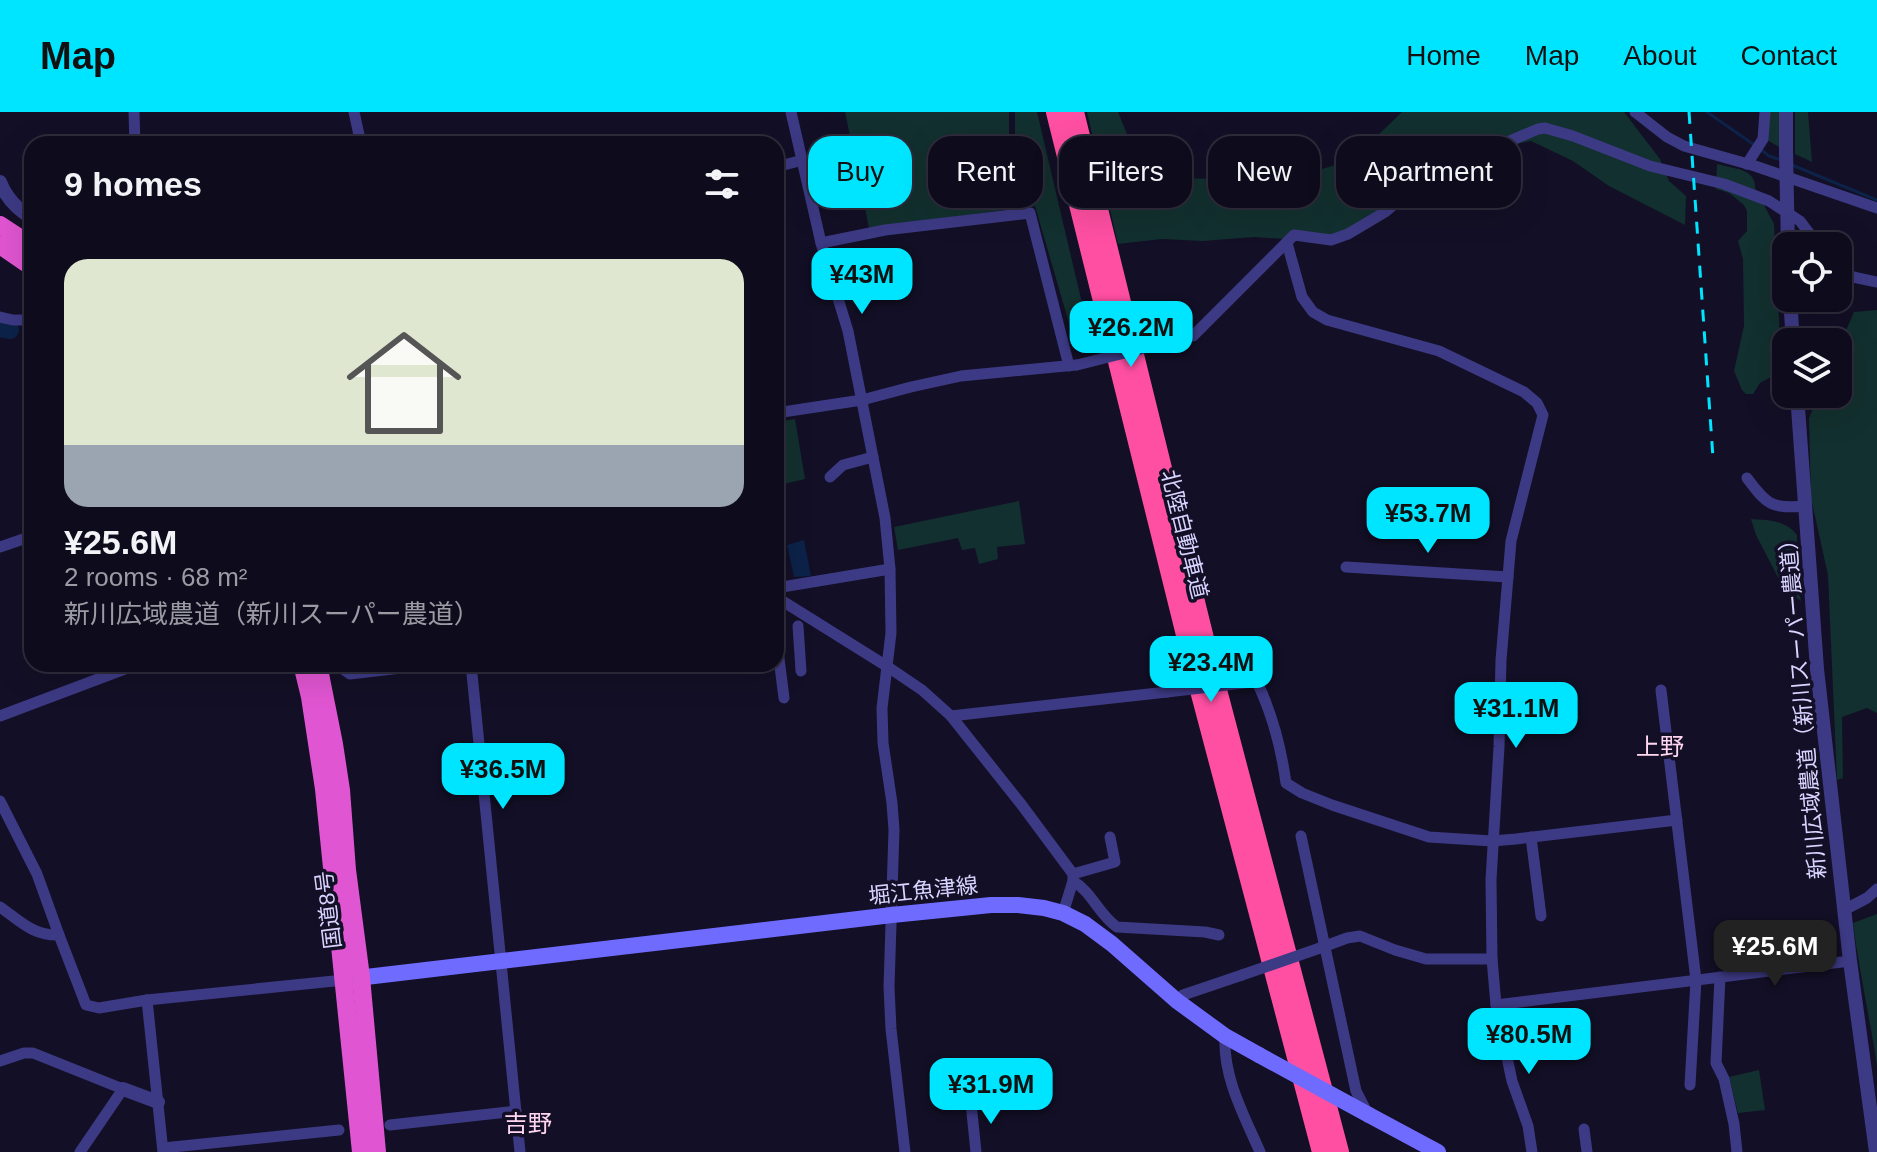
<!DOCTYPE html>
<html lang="en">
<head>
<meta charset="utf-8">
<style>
  body { margin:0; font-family:Helvetica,"Noto Sans JP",sans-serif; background:#1c1929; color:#f1f3f6; height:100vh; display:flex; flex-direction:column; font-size:30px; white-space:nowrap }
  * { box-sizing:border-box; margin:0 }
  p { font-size:26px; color:#9b9ba3 }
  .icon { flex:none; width:44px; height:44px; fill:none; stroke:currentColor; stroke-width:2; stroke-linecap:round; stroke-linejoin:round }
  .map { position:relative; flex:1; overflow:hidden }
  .details { position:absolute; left:24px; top:24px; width:760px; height:536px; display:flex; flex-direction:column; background:#0e0b1c; border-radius:24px; box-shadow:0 8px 32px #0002,0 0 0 2px #2e2b3b }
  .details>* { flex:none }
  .hud { position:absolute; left:808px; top:24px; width:760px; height:72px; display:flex; gap:16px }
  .controls { position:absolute; left:1772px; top:120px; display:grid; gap:16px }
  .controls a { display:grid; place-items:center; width:80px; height:80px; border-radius:16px; background:#0e0b1c; box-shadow:0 8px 32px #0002,0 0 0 2px #2e2b3b; font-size:40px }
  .price { position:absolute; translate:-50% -68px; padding:0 18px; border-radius:16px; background:#00e5ff; color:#111; font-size:26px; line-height:52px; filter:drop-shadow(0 2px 4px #0008) }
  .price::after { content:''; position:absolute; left:50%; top:48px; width:24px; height:18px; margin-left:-12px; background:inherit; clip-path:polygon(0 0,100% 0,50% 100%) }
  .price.current { background:#222; color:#fff }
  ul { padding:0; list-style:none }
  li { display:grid; align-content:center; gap:16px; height:424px; padding:0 40px }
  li+li { border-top:2px solid #2e2b3b }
  li span { display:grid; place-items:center; height:248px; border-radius:24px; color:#555 }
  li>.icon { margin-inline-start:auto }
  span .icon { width:144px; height:144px; fill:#fffc; stroke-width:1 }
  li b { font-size:34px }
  h2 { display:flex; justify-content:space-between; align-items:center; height:96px; padding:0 40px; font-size:34px }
  .pill { padding:0 28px; border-radius:24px; background:#0e0b1c; box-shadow:0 8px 32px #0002,0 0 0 2px #2e2b3b; font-size:28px; line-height:72px }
  .pill.current { background:#00e5ff; color:#111 }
  header { display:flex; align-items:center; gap:48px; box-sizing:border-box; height:112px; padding:0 40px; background:#00e5ff; color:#111 }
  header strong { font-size:38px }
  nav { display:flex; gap:44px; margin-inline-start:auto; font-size:28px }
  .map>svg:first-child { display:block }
  .green { fill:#12302f }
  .water { fill:#0c2248 }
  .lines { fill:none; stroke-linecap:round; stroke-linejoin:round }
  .stream { stroke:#0c2248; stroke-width:3 }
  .river { stroke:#0c2248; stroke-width:18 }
  .minor { stroke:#3d3a85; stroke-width:11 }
  .tertiary { stroke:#3d3a85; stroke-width:14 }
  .secondary { stroke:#6f6bff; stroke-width:16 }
  .trunk { stroke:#e055d1; stroke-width:18 }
  .motorway { stroke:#ff4fa3; stroke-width:20 }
  .rail { stroke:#00e5ff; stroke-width:3; stroke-dasharray:12 10; stroke-linecap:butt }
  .minor-bridge { stroke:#3d3a85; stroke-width:11 }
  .tertiary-bridge { stroke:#3d3a85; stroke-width:14 }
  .secondary-bridge { stroke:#6f6bff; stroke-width:16 }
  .labels { text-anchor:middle; stroke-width:7; stroke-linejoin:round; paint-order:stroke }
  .street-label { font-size:22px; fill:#d9d4ff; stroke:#130f26 }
  .neighbourhood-label { font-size:24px; fill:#ffd6f0; stroke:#130f26 }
</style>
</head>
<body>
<header>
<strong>Map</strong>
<nav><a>Home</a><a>Map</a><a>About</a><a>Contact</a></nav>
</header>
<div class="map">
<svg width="1877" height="1040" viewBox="0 0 1877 1040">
  <rect width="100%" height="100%" fill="#130f26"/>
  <g class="green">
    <polygon points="845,0 1009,0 1009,22 1030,81 1015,28 1015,0 1037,0 1090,225 1073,225 1035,94 869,116"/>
    <polygon points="1087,0 1118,0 1145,66 1242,67 1302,63 1352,48 1402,0 1624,0 1660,47 1669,69 1686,84 1685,113 1609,74 1573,49 1531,29 1477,40 1413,71 1376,105 1332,130 1254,125 1203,129 1162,127 1118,132"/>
    <polygon points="1768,0 1781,0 1781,36 1767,28"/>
    <polygon points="1795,0 1808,0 1812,50 1795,42"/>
    <path d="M 1717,52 C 1733,57 1756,56 1755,76 L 1774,112 L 1781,245 L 1773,264 L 1760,271 L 1753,282 L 1746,282 L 1742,278 L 1734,259 L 1744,214 L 1743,147 L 1738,129 L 1747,119 L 1747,99 L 1744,93 L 1729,81 L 1716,77 Z"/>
    <polygon points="1877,198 1877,601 1867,596 1842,605 1843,666 1837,668 1828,463 1811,386 1809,306 1819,282 1838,282 1838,237 1854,200"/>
    <polygon points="795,307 805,367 776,374 776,310"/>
    <polygon points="1019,389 1025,432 997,435 998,447 979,452 975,436 962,438 958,426 898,438 894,415"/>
    <path d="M 1751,407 C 1768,408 1785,408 1797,423 L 1796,464 L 1801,489 L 1784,477 L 1756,423 Z"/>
    <path d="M 1877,802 L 1877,954 C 1870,906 1859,859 1853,811 Z"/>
    <polygon points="1759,958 1765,998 1738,1001 1729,965"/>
  </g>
  <polygon class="water" points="804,428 811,464 794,465 787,433"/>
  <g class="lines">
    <g class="stream">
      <polyline points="1707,0 1753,32"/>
      <polyline points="1760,37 1769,44 1781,48"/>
      <polyline points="1792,53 1877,88"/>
    </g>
    <polyline class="river" points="0,216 10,218"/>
    <g class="minor">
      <polyline points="134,0 135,32"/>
      <polyline points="354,0 361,32"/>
      <polyline points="791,0 821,131 848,219 885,406 890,457 891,521 882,596 883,631 892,691 894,718 889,875 891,917 905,1040"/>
      <polyline points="1635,0 1667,25 1684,34 1755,54 1877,96"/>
      <polyline points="1747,52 1763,27 1765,0"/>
      <polyline points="776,55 803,48"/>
      <polyline points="821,131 885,118 1030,101 1069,254"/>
      <polyline points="1287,131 1302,185 1313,200 1327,208 1439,239 1524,280 1537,291 1543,303 1511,429 1501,548 1499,635 1491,768 1492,847 1496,893 1512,969 1528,1014 1532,1040"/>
      <polyline points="1838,154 1853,165 1877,170"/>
      <polyline points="0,205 13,208 32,208"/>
      <polyline points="1176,228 1193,224 1294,123 1331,128 1348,122 1385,100 1433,59 1452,47 1467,40 1498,34 1538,17 1545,16 1573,24 1650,54 1724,72 1769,89 1800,109 1819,134"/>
      <polyline points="776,301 862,288 911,275 961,264 1076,253"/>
      <polyline points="830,365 843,353 873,345"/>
      <path d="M 1747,366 C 1767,393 1772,397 1805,394"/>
      <polyline points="0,435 32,424"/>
      <polyline points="1346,455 1508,465"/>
      <polyline points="776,476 890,457"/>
      <polyline points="776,485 888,555 922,578 951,604 1021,692 1073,762 1073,769 1063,801"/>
      <polyline points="798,514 801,559"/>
      <polyline points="776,523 784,586"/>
      <polyline points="342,552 343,557 350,562 435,552"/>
      <polyline points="471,552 520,1040"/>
      <path d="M 1252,570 L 1257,570 C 1273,603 1281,635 1286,671 L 1302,681 L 1332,693 L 1429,725 L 1492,729 L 1516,727 L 1677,708"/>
      <polyline points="1661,578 1696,868 1690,973"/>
      <polyline points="0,604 138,552"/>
      <polyline points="951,604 1167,580"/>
      <polyline points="0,689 37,762 59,823 86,893 99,896 147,888 344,868"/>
      <polyline points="1301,724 1356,979 1368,1002"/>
      <polyline points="1531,725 1541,804"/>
      <polyline points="1073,762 1115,750 1110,725"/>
      <path d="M 1073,769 C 1092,780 1099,803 1117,815 L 1205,820 L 1219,823"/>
      <path d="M 0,795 C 20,809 33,824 59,823"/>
      <polyline points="1844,798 1867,786 1877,777"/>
      <polyline points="1320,836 1347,826 1360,824 1395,838 1426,847 1492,847"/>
      <polyline points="1720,865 1716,951 1724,967 1734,1012 1737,1040"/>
      <polyline points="147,888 163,1040"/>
      <polyline points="1177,889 1183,883 1242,863"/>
      <polyline points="1496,893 1850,849"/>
      <path d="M 1225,924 C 1223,966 1244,1003 1260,1040"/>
      <polyline points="0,949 24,941 33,941 123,977 80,1040"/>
      <polyline points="971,991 976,1040"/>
      <polyline points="390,1013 516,999"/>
      <polyline points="1584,1017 1587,1040"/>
      <polyline points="163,1036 339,1018"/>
    </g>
    <g class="tertiary">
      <polyline points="1786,0 1786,39"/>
      <path d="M 0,70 C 6,85 18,98 32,106"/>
      <polyline points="1787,89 1788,134"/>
      <polyline points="1790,186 1793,230"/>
      <polyline points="1797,282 1817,557 1850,849 1876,1040"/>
      <polyline points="123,977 158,990"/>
    </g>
    <g class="secondary">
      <polyline points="349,867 892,803 991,793 1018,793 1044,796 1063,801 1085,812 1112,832 1177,889 1225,924 1259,943"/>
      <polyline points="1369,1003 1438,1040"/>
    </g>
    <g class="trunk">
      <polyline points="0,113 32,134"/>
      <polyline points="0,133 32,155"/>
      <polyline points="302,552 310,585 324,677 361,1040"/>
      <polyline points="318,552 334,632 341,678 347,758 361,865 377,1040"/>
    </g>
    <g class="motorway">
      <polyline points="1056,0 1197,567 1322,1040"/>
      <polyline points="1074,0 1213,563 1339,1040"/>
    </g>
    <polyline class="rail" points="1689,0 1713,346"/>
    <g class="minor-bridge">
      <polyline points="1077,253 1176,228"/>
      <polyline points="1167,580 1252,570"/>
      <polyline points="1242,863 1320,836"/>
    </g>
    <polyline class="tertiary-bridge" points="1786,39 1787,89"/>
    <polyline class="secondary-bridge" points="1259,943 1369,1003"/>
  </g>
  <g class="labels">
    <g class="street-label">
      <text transform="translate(1185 422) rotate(76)" y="8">北陸自動車道</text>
      <text transform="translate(1802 592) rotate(-95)" y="8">新川広域農道（新川スーパー農道）</text>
      <text transform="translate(923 778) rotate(-6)" y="8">堀江魚津線</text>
      <text transform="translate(328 798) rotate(-97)" y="8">国道8号</text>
    </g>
    <g class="neighbourhood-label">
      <text x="1660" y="643">上野</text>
      <text x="528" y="1020">吉野</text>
    </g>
  </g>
</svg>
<div class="controls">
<a><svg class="icon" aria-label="locate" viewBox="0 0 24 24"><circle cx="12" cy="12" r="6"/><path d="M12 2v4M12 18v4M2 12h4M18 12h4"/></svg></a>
<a><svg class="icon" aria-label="layers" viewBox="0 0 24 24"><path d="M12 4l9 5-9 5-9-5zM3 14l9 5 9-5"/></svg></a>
</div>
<b class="price" style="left:862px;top:204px">¥43M</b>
<b class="price" style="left:1131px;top:257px">¥26.2M</b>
<b class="price" style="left:1428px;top:443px">¥53.7M</b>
<b class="price" style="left:1211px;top:592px">¥23.4M</b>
<b class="price" style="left:1516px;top:638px">¥31.1M</b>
<b class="price" style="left:503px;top:699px">¥36.5M</b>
<b class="price current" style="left:1775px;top:876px">¥25.6M</b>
<b class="price" style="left:1529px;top:964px">¥80.5M</b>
<b class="price" style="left:991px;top:1014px">¥31.9M</b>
<div class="hud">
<a class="pill current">Buy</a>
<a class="pill">Rent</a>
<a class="pill">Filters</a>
<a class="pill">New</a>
<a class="pill">Apartment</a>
</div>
<section class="details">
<h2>9 homes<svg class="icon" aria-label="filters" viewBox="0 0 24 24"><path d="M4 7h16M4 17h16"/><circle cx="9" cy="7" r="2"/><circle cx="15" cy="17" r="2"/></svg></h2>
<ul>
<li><span style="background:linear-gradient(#dfe7d0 75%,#9aa5b1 0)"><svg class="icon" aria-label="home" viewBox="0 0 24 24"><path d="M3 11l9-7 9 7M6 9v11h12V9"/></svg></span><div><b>¥25.6M</b><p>2 rooms · 68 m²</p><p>新川広域農道（新川スーパー農道）</p></div></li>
</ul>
</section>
</div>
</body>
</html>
